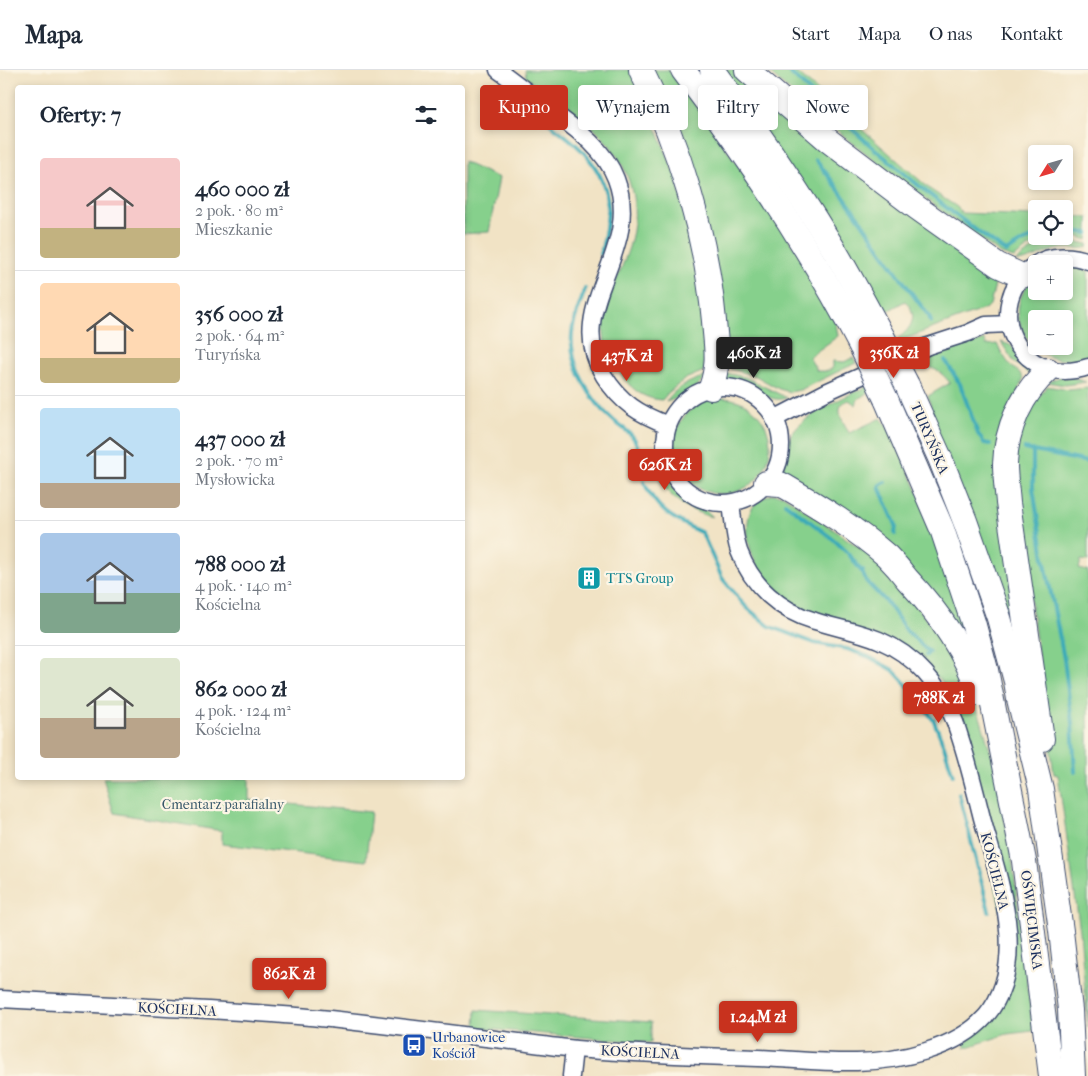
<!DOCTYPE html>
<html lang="pl">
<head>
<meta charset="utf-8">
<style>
  body { margin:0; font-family:"IM FELL French Canon",serif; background:#f6f6f7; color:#1f2937; height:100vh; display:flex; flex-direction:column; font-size:19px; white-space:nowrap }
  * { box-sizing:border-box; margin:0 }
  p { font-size:16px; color:#747a83 }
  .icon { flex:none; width:28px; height:28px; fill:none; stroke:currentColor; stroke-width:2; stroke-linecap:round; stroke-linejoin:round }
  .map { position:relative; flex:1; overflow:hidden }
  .details { position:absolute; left:15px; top:15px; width:450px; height:695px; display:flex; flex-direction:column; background:#fff; border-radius:5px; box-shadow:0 2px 8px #0003 }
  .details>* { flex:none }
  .banner { position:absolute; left:480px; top:15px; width:475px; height:45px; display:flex; gap:10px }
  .needle { width:32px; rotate:233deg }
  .buttons { position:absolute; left:1028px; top:75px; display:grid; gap:10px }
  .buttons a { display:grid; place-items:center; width:45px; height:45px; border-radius:5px; background:#fff; box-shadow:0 2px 8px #0003; font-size:25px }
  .price { position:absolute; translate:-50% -42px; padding:0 11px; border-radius:5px; background:#c8321e; color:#fff; font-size:16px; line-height:32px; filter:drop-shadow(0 1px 2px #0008) }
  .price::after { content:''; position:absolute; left:50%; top:30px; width:15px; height:11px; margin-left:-8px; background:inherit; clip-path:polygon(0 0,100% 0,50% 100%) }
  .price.on { background:#222; color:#fff }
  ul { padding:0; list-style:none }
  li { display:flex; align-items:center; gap:15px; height:125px; padding:0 25px }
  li+li { border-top:1px solid #e0e1e3 }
  li span { display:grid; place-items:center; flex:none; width:140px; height:100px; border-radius:5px; color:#555 }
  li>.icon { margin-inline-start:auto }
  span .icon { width:60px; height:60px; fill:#fffc; stroke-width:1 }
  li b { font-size:21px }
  h2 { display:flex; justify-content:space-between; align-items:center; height:60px; padding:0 25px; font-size:21px }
  .chip { padding:0 18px; border-radius:5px; background:#fff; box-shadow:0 2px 8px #0003; font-size:18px; line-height:45px }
  .chip.on { background:#c8321e; color:#fff }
  header { display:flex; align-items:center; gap:30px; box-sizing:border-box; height:70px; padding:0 25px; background:#fff; border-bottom:1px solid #e0e1e3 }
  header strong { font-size:24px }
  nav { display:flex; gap:28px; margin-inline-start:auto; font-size:18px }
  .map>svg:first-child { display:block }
  .green { fill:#86d08c; stroke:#508075; fill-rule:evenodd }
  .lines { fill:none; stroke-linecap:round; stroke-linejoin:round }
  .stream { stroke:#3baab8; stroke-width:4 }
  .minor-casing { stroke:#3b4a6d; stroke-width:19 }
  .highway-casing { stroke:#3b4a6d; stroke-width:26 }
  .minor { stroke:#fff; stroke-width:16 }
  .highway { stroke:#fff; stroke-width:24 }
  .highway-bridge-casing { stroke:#3b4a6d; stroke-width:26; stroke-linecap:butt }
  .highway-bridge { stroke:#fff; stroke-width:24 }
  .labels { text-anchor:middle; stroke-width:4.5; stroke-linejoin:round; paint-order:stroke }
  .street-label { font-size:14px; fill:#1b2f5e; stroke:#fcf5e5 }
  .culture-label { font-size:14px; fill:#0d838f; stroke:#fcf5e5; text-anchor:start }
  .park-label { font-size:14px; fill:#36576a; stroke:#fcf5e5 }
  .transit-label { font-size:14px; fill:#164399; stroke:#fcf5e5; text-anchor:start }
</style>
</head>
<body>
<header>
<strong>Mapa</strong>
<nav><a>Start</a><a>Mapa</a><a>O nas</a><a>Kontakt</a></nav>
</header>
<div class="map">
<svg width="1088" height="1006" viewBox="0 0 1088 1006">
  <rect width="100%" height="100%" fill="#fcf5e5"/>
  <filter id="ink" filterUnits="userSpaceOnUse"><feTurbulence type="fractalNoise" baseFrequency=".02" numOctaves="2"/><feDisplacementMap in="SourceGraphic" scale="10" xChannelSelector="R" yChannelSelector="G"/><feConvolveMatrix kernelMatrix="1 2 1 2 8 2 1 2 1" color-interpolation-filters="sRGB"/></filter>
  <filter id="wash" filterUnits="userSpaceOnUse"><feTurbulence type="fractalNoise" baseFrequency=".0096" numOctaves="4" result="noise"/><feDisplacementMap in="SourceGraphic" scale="20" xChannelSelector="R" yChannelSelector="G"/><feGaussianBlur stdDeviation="1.12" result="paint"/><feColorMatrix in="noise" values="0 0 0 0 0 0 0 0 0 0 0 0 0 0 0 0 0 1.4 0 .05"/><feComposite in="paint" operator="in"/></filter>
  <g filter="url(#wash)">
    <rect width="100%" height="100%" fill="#f1e3c5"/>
    <g class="green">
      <path d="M 525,0 L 632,0 L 676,106 L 706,242 L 704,301 L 685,309 L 668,323 L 662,330 C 646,329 634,322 624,308 C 616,297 608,286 605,272 C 598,235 623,204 631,170 C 637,148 635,124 626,103 C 609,61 561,33 526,8 Z"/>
      <path d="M 648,0 L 669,0 L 698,38 L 795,177 L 836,254 L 838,266 L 809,287 L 817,301 C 824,301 829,302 833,297 L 833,291 L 844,292 L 853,288 L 856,293 L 800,320 L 790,322 L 779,319 L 756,306 L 731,299 L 729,296 Z"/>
      <path d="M 721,0 L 739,0 L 997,206 L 990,235 L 987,238 L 899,271 L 898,268 C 912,259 919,244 905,231 L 886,242 L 878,233 L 875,235 Z"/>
      <path d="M 766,0 L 794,0 L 931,120 L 957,137 L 960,140 L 961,143 L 1036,146 L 1036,166 L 1059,166 L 1028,178 L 1014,188 L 1001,184 C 920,126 841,67 766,0 Z"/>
      <polygon points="463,92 499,108 489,162 463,164"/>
      <polygon points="1064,146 1088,147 1088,170 1077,166 1064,166"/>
      <path d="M 1073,171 L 1088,174 L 1088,177 C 1078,180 1069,177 1059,179 C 1044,181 1032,191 1016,192 C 1033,176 1051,171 1073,171 Z"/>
      <path d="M 1064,195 L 1078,197 L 1088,201 L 1088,286 C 1036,307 993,243 1036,206 L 1036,221 L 1064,221 ZM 1036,249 L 1064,249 L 1064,276 L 1036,276 Z"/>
      <path d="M 985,270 L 986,275 L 997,274 C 1001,282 1005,289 1011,296 C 1016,300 1021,303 1023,309 L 1013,333 L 1024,594 L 927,339 L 931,337 L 928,326 L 950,313 C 940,300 929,293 913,299 L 911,295 L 942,282 Z"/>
      <polygon points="1001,272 1010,275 1033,298 1029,304 1014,292"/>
      <path d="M 724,303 L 745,307 L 787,328 C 770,333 760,321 746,315 C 739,312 732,312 725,311 Z"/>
      <path d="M 706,306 C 698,318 680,328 666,332 C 674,318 692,310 706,306 Z"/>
      <polygon points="1060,307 1074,308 1086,312 1065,315 1047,312"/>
      <path d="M 868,316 L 870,321 L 858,329 L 856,335 L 849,330 C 831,336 844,352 849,363 L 881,348 L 890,361 L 919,424 L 980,601 L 948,550 L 779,404 C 787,392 784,379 790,367 C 803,344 845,327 868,316 Z"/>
      <polygon points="1047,316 1069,320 1088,318 1088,491 1081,490 1079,499 1088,501 1088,957 1080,861 1058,705 1054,704 1012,390 1022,350"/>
      <circle cx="722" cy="376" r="48"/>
      <path d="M 656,401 L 663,402 C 668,414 678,425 689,432 C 699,437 705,439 713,447 C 688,442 664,425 656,401 Z"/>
      <path d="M 774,424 L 783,425 L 885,495 L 941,568 L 972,626 L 980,647 L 996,700 L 1013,796 L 1033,961 L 1007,964 L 965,978 L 965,973 L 970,969 L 1013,901 L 959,642 L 952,626 L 940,609 C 907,592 874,575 841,559 C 818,547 791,537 773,518 C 757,502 745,475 748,452 C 749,437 759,427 774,424 Z"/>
      <polygon points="103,708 249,708 249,730 371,742 366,791 222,774 222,761 114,743"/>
      <polygon points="476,940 651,952 651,973 475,958"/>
    </g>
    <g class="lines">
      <g class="stream">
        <path d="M 787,0 C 856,65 928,127 1006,182 L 1024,171 L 1038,166"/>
        <path d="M 521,33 C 554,58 596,80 606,123 C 611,142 605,165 601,184"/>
        <path d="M 816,90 C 856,140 889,195 929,246 L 931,252"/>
        <polyline points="1064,160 1088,163"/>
        <path d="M 585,219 C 581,233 573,249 572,263 C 569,296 591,331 614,351 C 626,361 635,364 638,379"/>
        <polyline points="945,290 960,314 978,364 984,373 990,374"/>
        <polyline points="1024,379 1088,392"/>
        <polyline points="1033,380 1033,418 1044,488 1064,589 1072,653 1075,702"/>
        <path d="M 644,412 C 657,442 674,449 702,463 L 722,508 L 746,537 L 769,556 L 814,573 L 847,579 L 869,587 L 893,600 L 916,625 L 934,651 L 944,676 L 953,705"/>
        <polyline points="885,412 880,415 879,417 896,455 895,464"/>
        <polyline points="785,433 833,469 848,483 862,502"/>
        <polyline points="863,500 862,502 866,511 889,535 906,560 929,582 926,585"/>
        <polyline points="959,724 989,841"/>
      </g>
    </g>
  </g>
  <g filter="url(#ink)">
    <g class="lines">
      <g class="minor-casing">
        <g id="minor">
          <path d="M 498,0 C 515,12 530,24 546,37 C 573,57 604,77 616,109 C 644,183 561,237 604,306 C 621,333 639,344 668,355"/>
          <path d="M 1036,194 C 978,233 1018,320 1088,297"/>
          <path d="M 1036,194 C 1050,184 1073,185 1088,191"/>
          <circle cx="723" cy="375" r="58"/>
          <polyline points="774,349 826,322 928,276 968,263 986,255 1009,254"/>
          <path d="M 0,929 C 44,931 88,934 132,936 C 198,940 264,942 330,949 C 382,955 434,961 486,968 C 516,971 546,976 576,979 C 636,984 697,986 758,988 C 791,989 824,993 857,992 C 899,991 957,979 986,946 C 1031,892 998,807 982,748 C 974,716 966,683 955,652 C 941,616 915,585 879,570 C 858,561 836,558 815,551 C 780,541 752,516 739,481 C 734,466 733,448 731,433"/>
          <polyline points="571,1006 574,979"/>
        </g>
      </g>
      <g class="highway-casing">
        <g id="highway">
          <path d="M 641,0 C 680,77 706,165 714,251 C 716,278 720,292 711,318"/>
          <path d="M 683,0 C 750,88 811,180 862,278"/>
          <path d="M 712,0 C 756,59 798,120 836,183 C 852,210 867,238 882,266"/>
          <polyline points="747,0 829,71 916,137 998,195 1022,206"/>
          <polyline points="907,315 940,388 965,451 999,548 1016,611 1019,629 1041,719 1061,861 1070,940 1073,1006"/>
          <polyline points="886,329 942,459 973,552 986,600 1024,791 1051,1006"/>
          <path d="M 766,413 L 780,414 L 786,417 C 822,438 856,459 887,486 C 894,493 901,501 907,509 C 938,542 965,581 980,624"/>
          <path d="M 1042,669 L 1008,433 C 1007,420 1005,407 1005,394 C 1006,358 1022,323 1048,300"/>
        </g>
      </g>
      <use href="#minor" class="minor"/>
      <use href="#highway" class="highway"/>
      <g class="highway-bridge-casing">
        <g id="highway-bridge">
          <polyline points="882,266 907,315"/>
          <polyline points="862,278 886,329"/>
        </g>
      </g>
      <use href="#highway-bridge" class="highway-bridge"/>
    </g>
  </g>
  <defs>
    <g id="building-square" transform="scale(1.25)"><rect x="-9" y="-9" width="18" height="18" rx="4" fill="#0f9aa8" stroke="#fcf5e5"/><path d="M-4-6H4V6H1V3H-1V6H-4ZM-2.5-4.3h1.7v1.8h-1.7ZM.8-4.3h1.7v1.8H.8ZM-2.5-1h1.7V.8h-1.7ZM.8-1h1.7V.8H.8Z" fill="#fff"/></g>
    <g id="bus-square" transform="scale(1.25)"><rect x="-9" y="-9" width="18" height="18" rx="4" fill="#1a4fb4" stroke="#fcf5e5"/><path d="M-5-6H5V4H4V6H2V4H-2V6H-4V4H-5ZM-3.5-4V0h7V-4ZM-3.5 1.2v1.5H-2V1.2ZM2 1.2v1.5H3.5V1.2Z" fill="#fff"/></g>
  </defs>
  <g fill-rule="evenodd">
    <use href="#building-square" x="589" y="508"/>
    <use href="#bus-square" x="414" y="975"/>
  </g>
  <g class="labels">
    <g class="street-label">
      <text transform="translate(930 368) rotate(67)" y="5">TURYŃSKA</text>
      <text transform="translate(995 801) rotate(76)" y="5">KOŚCIELNA</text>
      <text transform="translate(1032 850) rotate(83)" y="5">OŚWIĘCIMSKA</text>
      <text transform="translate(177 939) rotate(3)" y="5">KOŚCIELNA</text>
      <text transform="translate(640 982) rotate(3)" y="5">KOŚCIELNA</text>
    </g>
    <g class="culture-label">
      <text x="606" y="513">TTS Group</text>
    </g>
    <g class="park-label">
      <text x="223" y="739">Cmentarz parafialny</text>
    </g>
    <g class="transit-label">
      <text x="432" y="972">Urbanowice<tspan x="432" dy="16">Kościół</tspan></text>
    </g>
  </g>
</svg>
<div class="buttons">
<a><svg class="needle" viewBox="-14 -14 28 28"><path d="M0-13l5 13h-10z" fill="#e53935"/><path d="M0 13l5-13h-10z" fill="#747a83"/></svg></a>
<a><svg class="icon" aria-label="locate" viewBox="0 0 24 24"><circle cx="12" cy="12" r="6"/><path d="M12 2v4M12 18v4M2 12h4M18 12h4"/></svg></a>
<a>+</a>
<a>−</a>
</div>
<b class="price on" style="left:754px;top:309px">460K zł</b>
<b class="price" style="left:894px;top:309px">356K zł</b>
<b class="price" style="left:627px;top:312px">437K zł</b>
<b class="price" style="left:665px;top:421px">626K zł</b>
<b class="price" style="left:939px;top:654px">788K zł</b>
<b class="price" style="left:289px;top:930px">862K zł</b>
<b class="price" style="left:758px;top:973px">1.24M zł</b>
<div class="banner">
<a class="chip on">Kupno</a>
<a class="chip">Wynajem</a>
<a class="chip">Filtry</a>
<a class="chip">Nowe</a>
</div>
<section class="details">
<h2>Oferty: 7<svg class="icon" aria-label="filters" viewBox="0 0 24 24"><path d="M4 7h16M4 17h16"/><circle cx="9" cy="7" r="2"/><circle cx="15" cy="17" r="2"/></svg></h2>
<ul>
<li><span style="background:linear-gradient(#f6c9c9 70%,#c2b280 0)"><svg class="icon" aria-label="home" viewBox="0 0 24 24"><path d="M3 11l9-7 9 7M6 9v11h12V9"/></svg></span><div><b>460 000 zł</b><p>2 pok. · 80 m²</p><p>Mieszkanie</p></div></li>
<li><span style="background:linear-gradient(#ffd9b3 75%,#c2b280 0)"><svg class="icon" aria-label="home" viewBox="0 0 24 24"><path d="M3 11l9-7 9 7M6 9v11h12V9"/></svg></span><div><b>356 000 zł</b><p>2 pok. · 64 m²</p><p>Turyńska</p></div></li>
<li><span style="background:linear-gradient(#bfe0f5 75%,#b9a48a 0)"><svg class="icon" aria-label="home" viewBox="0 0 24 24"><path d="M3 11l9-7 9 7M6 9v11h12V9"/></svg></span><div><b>437 000 zł</b><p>2 pok. · 70 m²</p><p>Mysłowicka</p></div></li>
<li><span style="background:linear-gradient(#a9c7e8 60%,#7fa58c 0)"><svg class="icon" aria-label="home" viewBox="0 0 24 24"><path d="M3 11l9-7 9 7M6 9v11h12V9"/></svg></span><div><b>788 000 zł</b><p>4 pok. · 140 m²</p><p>Kościelna</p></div></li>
<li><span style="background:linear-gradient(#dfe7d0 60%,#b9a48a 0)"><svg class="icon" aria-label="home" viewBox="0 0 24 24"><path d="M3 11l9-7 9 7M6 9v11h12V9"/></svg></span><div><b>862 000 zł</b><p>4 pok. · 124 m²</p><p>Kościelna</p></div></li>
</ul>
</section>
</div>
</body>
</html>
